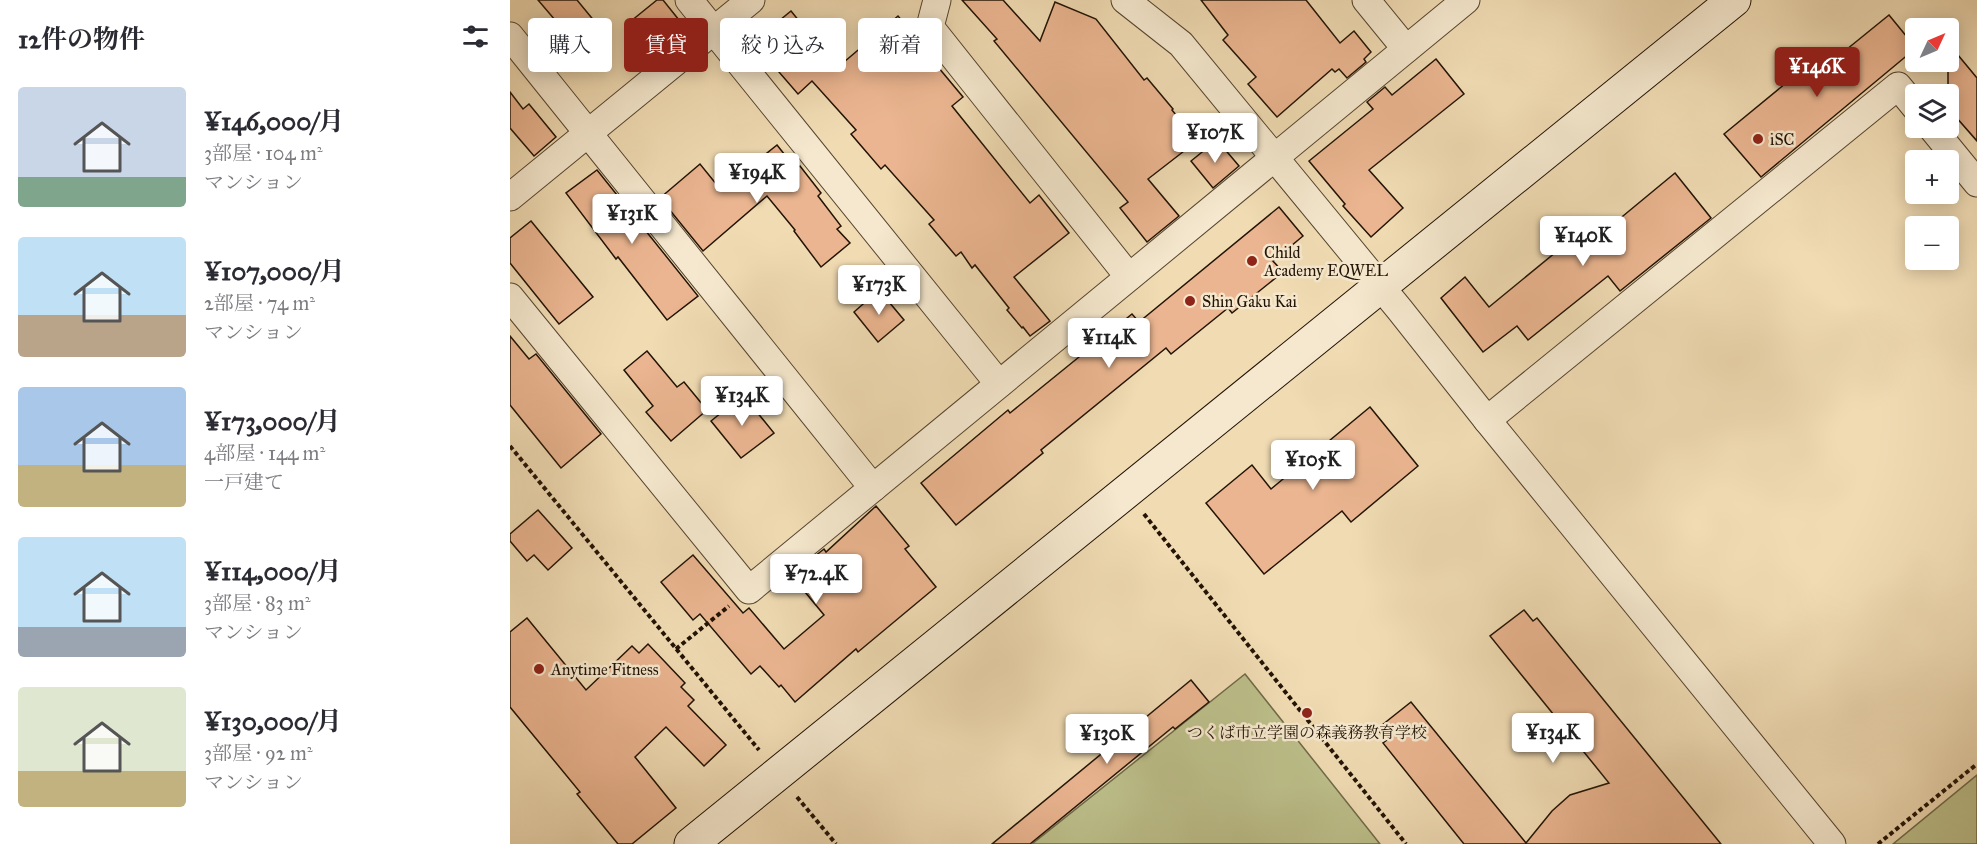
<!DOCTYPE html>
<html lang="ja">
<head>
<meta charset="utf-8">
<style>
  body { margin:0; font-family:"IM FELL Great Primer","Noto Serif JP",serif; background:#f2f2f3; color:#2b2b33; height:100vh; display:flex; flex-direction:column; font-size:22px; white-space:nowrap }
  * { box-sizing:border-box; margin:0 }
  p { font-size:20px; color:#7c7c81 }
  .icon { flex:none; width:33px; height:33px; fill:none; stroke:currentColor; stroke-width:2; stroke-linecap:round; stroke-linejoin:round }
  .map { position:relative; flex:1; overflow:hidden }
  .drawer { display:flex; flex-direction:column; background:#fff; width:510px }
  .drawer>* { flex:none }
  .guide { position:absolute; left:18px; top:18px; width:570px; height:54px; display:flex; gap:12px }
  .needle { width:39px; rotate:46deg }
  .fabs { position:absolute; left:1395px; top:18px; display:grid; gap:12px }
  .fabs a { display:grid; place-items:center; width:54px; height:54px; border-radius:6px; background:#fff; box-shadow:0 3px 15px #0003; font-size:30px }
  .price { position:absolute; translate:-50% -51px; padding:0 14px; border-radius:6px; background:#fff; color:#222; font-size:20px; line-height:39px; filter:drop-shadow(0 2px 3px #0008) }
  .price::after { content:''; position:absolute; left:50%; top:36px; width:18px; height:14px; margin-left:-9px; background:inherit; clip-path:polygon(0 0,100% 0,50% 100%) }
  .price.active { background:#8f2418; color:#fff }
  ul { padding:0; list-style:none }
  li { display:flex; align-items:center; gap:18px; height:150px; padding:0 18px }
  li span { display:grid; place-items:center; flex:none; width:168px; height:120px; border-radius:6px; color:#555 }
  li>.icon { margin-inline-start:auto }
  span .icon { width:72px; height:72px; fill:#fffc; stroke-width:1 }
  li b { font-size:26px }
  h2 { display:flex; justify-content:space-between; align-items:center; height:72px; padding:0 18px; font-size:26px }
  .chip { padding:0 21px; border-radius:6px; background:#fff; box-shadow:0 3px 15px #0003; font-size:21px; line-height:54px }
  .chip.active { background:#8f2418; color:#fff }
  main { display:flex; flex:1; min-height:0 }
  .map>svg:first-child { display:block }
  .green { fill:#bcbf8a; stroke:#6f6948; stroke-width:1.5 }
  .building { fill:#eab590; stroke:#221305; stroke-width:1.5 }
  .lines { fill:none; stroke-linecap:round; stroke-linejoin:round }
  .street-casing { stroke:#564530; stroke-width:29 }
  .secondary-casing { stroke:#221305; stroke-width:35 }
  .path { stroke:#221305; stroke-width:4; stroke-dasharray:4.5 3; stroke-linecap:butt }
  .street { stroke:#f5e8ce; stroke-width:27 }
  .secondary { stroke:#f5e8ce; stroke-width:33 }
  .poi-dot { fill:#8f2418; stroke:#f5e8ce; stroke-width:2 }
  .labels { text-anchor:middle; stroke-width:5; stroke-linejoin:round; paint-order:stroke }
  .poi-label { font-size:16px; fill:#221305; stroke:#f5e8ce; text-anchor:start }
</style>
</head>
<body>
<main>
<section class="drawer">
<h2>12件の物件<svg class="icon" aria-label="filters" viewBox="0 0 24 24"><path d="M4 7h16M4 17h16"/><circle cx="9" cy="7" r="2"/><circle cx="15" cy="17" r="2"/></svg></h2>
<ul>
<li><span style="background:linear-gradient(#c9d6e8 75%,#7fa58c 0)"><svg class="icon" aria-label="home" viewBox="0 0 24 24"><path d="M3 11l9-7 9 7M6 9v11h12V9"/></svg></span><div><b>¥146,000/月</b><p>3部屋 · 104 m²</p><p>マンション</p></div></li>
<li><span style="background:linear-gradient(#bfe0f5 65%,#b9a48a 0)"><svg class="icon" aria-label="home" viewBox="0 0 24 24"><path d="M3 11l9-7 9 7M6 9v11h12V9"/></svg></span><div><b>¥107,000/月</b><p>2部屋 · 74 m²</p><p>マンション</p></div></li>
<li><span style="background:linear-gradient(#a9c7e8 65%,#c2b280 0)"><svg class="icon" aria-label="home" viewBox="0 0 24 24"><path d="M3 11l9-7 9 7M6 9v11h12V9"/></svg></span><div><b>¥173,000/月</b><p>4部屋 · 144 m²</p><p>一戸建て</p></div></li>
<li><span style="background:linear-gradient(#bfe0f5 75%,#9aa5b1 0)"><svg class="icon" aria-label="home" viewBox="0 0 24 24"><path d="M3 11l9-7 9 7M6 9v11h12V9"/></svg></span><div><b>¥114,000/月</b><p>3部屋 · 83 m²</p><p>マンション</p></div></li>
<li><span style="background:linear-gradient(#dfe7d0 70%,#c2b280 0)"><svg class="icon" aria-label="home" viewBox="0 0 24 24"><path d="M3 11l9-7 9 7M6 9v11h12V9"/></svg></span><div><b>¥130,000/月</b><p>3部屋 · 92 m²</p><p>マンション</p></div></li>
</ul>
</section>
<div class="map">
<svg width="1467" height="844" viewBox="0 0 1467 844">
  <rect width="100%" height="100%" fill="#f0dbb3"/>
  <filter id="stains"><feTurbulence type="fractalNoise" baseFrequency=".00333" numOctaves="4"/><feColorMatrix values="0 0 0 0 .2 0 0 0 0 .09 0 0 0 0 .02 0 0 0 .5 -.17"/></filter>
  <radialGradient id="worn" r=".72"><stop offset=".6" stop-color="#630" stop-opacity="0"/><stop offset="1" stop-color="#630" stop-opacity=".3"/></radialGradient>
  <g class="green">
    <polygon points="735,674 870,844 522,844"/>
    <polygon points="1467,775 1467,844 1383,844"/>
  </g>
  <g class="building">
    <polygon points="28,0 67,0 90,28 68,47"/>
    <polygon points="147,0 153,0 173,25 144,49 121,21"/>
    <polygon points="452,0 493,0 530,41 545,2 586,19 634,80 637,78 663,109 662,110 687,141 638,179 669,216 637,242 610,208 618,202 484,41 487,39"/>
    <polygon points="691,0 796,0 830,43 844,31 861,52 854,59 856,62 837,78 829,69 825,72 822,69 767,117 738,84 746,77 713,40 718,35"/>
    <polygon points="281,11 327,68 388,16 420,54 418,55 453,97 442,106 520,203 529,195 559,233 504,277 540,321 520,336 513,327 512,328 497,310 499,308 465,265 462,268 451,252 446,256 419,224 424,220 375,165 371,169 341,134 346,130 302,81 288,94 243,42"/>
    <polygon points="1379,15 1406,48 1251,177 1214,134 1287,74 1294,84"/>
    <polygon points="1438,43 1467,78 1467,141 1438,108"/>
    <polygon points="926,59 954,94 859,170 893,208 861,237 833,206 835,204 799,161 863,109 857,102 875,87 882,95"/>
    <polygon points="0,92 13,109 19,104 46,137 24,156 0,128"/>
    <polygon points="707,140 729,166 703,188 681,161"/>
    <polygon points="267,145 286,169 290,166 311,193 308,196 331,226 327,229 340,243 311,267 284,231 285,230 257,196 193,251 150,198 190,164 211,190"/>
    <polygon points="87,170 188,296 157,320 108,257 106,259 56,193"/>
    <polygon points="1165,173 1201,218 1110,291 1098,276 1018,340 1007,326 973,352 931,298 955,277 979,307 1057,243 1067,254"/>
    <polygon points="769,207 793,236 763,261 773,272 722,313 718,308 661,354 656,348 531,450 533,453 446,525 411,483 498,410 500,413 622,314 629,322"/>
    <polygon points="21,221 83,297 49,324 0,263 0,238"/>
    <polygon points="369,290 394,320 368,342 344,312"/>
    <polygon points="0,336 19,359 26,354 91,434 51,468 0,405"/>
    <polygon points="137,351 167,387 174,382 197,410 161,441 136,412 143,406 114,370"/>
    <polygon points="233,395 264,433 231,458 201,421"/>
    <polygon points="860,407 908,466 841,522 832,511 754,574 696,503 742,465 761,489"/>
    <polygon points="366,506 399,546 395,549 426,587 348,652 346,649 285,702 271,685 269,687 250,666 241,674 190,614 183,620 151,582 183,555 233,613 239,608 274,649 314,615 281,575 314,549 316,552"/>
    <polygon points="28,510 62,548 38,570 24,555 17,561 0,541 0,534"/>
    <polygon points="1014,610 1023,621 1027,618 1211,844 954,844 873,743 877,740 867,729 901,702 1016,843 1042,811 1060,795 1099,783 980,636"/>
    <polygon points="17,618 76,690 122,646 129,653 138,644 175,683 171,687 184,700 178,706 216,745 194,766 156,727 125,757 166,808 122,844 108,844 67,794 70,792 0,707 0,632"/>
    <polygon points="681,680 699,702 665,729 663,727 520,844 482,844"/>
  </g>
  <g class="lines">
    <g class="street-casing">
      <g id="street">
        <polyline points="179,0 489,384"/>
        <polyline points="427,0 420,27 619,277"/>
        <polyline points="615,0 671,44 890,310 977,420 1322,844"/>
        <polyline points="856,0 896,49"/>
        <polyline points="0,36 363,488"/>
        <polyline points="1422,128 1467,183"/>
        <polyline points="0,197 241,0"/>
        <polyline points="0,297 239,590 956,0"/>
        <polyline points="977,420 1388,86 1406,108"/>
      </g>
    </g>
    <g class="secondary-casing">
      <polyline id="secondary" points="181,844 1224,0"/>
    </g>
    <g class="path">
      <polyline points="0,446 249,750"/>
      <polyline points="634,514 896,844"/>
      <polyline points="166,649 219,606"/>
      <polyline points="287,797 326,844"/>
      <polyline points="1368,844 1467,764"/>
    </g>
    <use href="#street" class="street"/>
    <use href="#secondary" class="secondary"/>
  </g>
  <g class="poi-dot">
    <circle cx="1248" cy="139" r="6"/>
    <circle cx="742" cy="261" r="6"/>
    <circle cx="680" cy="301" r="6"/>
    <circle cx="29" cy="669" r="6"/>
    <circle cx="797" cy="713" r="6"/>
  </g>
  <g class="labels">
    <g class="poi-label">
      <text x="1260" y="145">iSC</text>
      <text x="754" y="258">Child<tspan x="754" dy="18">Academy EQWEL</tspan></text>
      <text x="692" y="307">Shin Gaku Kai</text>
      <text x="41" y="675">Anytime Fitness</text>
      <text x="797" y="738" text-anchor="middle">つくば市立学園の森義務教育学校</text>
    </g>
  </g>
  <rect width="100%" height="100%" filter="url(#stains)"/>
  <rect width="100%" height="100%" fill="url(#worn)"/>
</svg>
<div class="fabs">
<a><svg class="needle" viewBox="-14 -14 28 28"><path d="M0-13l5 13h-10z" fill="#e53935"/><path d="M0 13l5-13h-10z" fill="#7c7c81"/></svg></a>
<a><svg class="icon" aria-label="layers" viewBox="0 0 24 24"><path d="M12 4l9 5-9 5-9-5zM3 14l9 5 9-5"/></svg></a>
<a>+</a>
<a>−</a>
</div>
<b class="price active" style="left:1307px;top:98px">¥146K</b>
<b class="price" style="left:705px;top:164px">¥107K</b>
<b class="price" style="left:247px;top:204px">¥194K</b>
<b class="price" style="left:122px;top:245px">¥131K</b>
<b class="price" style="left:1073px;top:267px">¥140K</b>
<b class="price" style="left:369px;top:316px">¥173K</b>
<b class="price" style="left:599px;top:369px">¥114K</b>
<b class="price" style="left:232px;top:427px">¥134K</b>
<b class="price" style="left:803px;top:491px">¥105K</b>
<b class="price" style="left:306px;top:605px">¥72.4K</b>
<b class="price" style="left:1043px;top:764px">¥134K</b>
<b class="price" style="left:597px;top:765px">¥130K</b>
<div class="guide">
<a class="chip">購入</a>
<a class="chip active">賃貸</a>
<a class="chip">絞り込み</a>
<a class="chip">新着</a>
</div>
</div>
</main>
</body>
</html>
